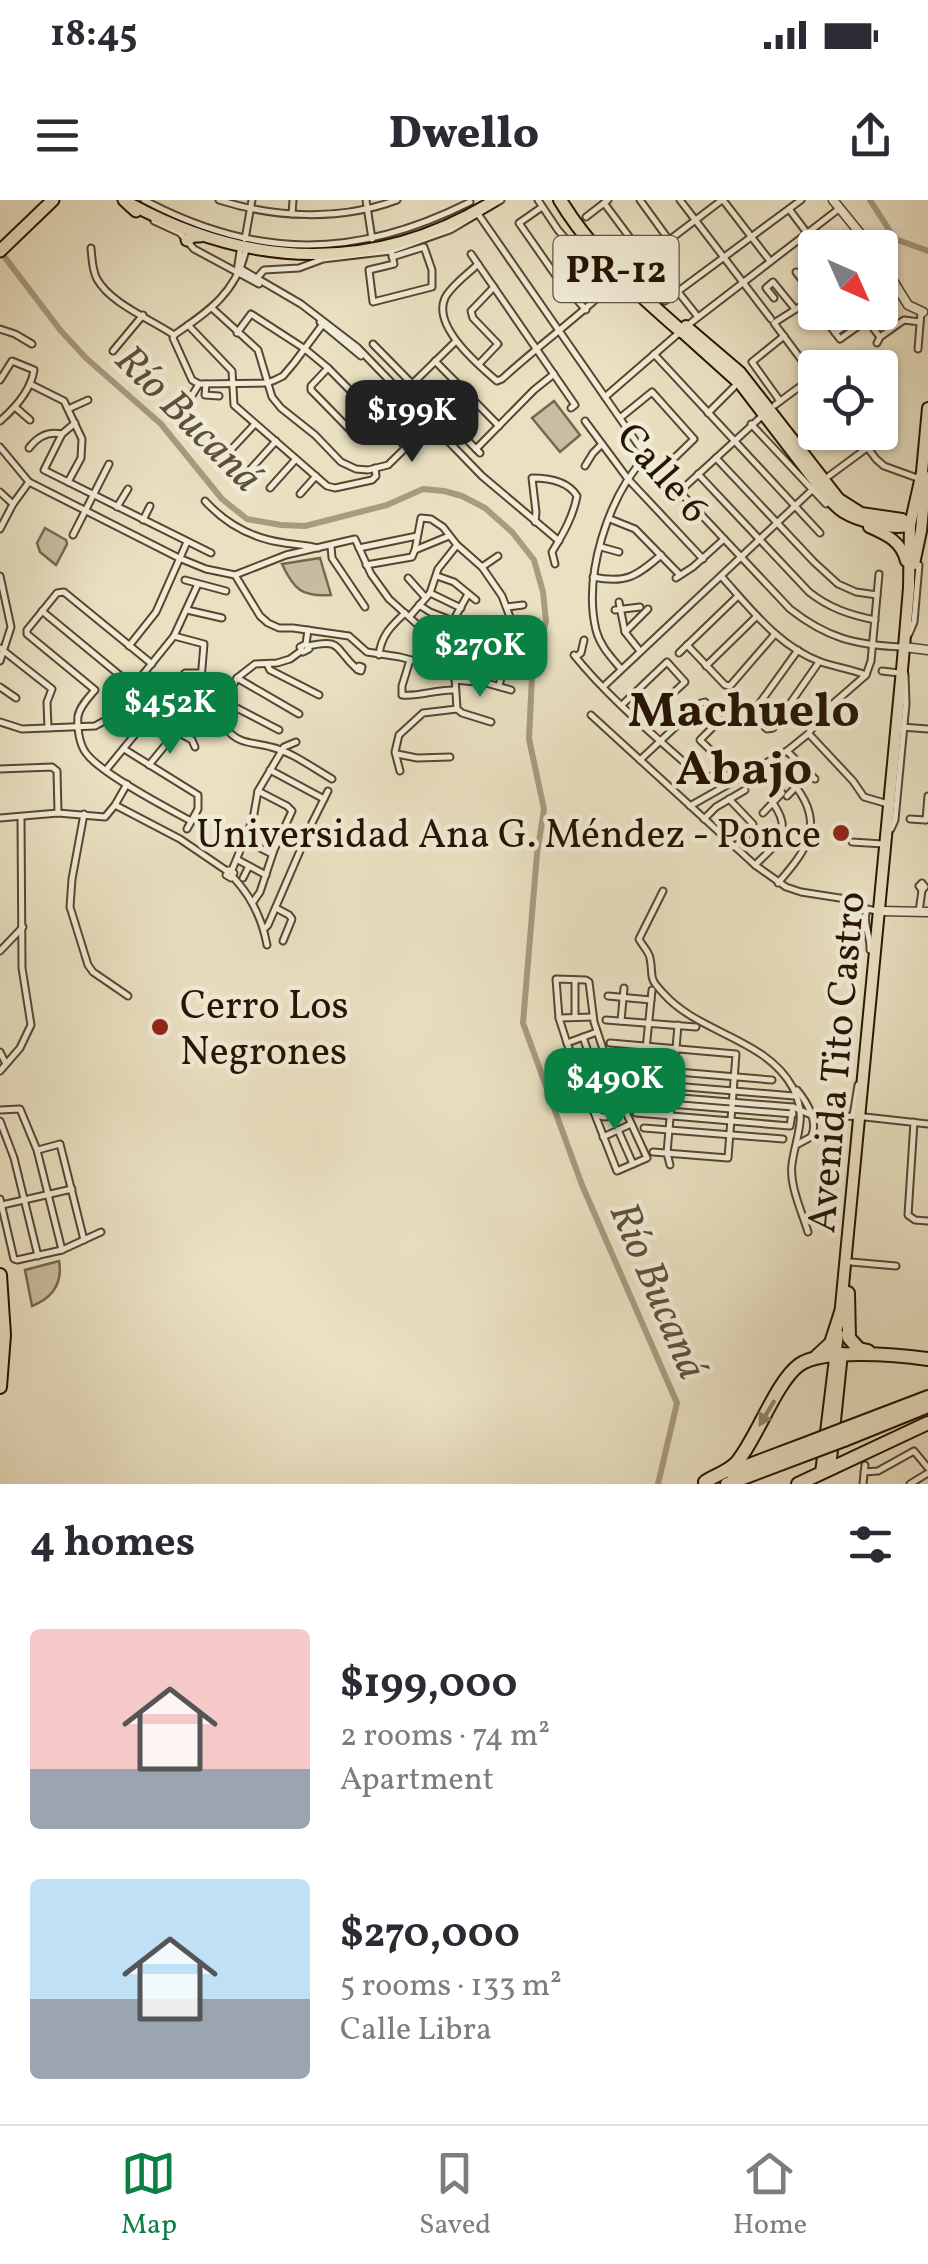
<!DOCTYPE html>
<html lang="en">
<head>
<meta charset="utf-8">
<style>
  body { margin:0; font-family:Vollkorn,serif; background:#f7f7f7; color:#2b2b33; height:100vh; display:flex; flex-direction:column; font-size:38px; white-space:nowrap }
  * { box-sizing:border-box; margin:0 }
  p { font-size:32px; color:#7c7c81 }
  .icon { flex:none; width:55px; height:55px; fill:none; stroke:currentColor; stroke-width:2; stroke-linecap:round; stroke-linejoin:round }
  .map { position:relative; height:1284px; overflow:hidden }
  .drawer { display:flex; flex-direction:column; background:#fff; flex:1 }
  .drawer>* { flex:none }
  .needle { width:65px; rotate:135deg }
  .controls { position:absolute; left:798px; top:30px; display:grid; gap:20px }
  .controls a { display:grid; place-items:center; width:100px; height:100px; border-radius:10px; background:#fff; box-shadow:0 2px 8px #0004; font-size:50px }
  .price { position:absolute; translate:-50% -85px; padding:0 22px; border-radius:20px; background:#0b8043; color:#fff; font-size:32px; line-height:65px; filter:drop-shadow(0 2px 5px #0008) }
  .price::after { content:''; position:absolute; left:50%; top:60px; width:30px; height:22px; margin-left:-15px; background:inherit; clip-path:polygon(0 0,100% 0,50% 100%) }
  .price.current { background:#222; color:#fff }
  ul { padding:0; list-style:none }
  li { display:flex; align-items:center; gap:30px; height:250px; padding:0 30px }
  li span { display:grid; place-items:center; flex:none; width:280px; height:200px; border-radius:10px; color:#555 }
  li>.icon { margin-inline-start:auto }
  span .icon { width:120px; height:120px; fill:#fffc; stroke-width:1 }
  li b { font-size:42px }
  h2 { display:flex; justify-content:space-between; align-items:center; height:120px; padding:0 30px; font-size:42px }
  .status { display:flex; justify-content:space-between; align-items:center; height:70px; padding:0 50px; background:#fff; direction:ltr }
  .status svg { height:28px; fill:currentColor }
  header { display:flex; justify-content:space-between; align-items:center; height:130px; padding:0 30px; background:#fff; font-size:45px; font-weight:800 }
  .tab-bar { display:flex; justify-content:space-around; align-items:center; height:140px; border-top:2px solid #e1e1e2; background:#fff; font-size:28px; color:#7c7c81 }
  .tab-bar a { display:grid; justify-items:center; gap:5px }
  .tab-bar .current { color:#0b8043 }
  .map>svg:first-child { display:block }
  .park { fill:#c8bea1; stroke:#766850; stroke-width:2.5 }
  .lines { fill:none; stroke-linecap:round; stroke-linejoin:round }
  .river { stroke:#a79b80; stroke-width:6 }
  .minor-casing { stroke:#564630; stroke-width:9 }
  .tertiary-casing { stroke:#564630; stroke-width:11 }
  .primary-casing { stroke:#241300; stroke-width:14 }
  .trunk-casing { stroke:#241300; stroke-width:15 }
  .motorway-casing { stroke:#241300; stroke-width:16 }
  .minor { stroke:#f1ecd7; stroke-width:5 }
  .tertiary { stroke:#f1ecd7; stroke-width:8 }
  .primary { stroke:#eae1c2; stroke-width:10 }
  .trunk { stroke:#eae1c2; stroke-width:11 }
  .motorway { stroke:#eae1c2; stroke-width:12 }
  .motorway-bridge-casing { stroke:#241300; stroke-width:16; stroke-linecap:butt }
  .motorway-bridge { stroke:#eae1c2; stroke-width:12 }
  .oneway { fill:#91846b }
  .poi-dot { fill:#8f2418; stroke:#f1ecd7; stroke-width:4 }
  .labels { text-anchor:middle; stroke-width:9; stroke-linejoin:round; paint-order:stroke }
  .shield { fill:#f1ecd7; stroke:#625440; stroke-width:2.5 }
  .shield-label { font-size:38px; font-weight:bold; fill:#241300 }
  .street-label { font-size:40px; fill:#241300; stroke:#f1ecd7 }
  .poi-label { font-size:40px; fill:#241300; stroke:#f1ecd7; text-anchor:end }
  .water-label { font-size:42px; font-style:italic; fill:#5f503a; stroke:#f1ecd7 }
  .district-label { font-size:50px; font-weight:bold; fill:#241300; stroke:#f1ecd7 }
</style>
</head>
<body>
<div class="status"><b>18:45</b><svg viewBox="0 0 49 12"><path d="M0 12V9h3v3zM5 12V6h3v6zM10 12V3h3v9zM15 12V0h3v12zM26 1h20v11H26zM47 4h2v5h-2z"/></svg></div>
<header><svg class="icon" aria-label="menu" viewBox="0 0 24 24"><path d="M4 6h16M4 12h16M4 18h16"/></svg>Dwello<svg class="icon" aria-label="share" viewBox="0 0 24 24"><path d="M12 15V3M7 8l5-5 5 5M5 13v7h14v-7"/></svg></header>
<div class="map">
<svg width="928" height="1284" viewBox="0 0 928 1284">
  <rect width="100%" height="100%" fill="#eae1c2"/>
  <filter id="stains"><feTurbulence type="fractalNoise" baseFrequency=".002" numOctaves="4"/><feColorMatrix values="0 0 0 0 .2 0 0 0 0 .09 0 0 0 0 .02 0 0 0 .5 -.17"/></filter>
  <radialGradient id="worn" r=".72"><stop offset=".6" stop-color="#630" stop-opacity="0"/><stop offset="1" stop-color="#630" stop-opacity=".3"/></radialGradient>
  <g class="park">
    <polygon points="554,201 580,235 560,252 532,218"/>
    <polygon points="45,328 66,340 67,344 56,365 40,352 37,343"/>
    <path d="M 320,358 L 331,395 C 302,397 294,390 282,364 Z"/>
    <path d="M 59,1061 C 63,1084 52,1098 32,1106 L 25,1070 Z"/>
  </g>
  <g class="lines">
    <g class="river">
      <polyline points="870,0 895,39 928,51"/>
      <polyline points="0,51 61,131 86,158 161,224 222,299 247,319 281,325 305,326 387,305 423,289 444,291 462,296 485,308 512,332 534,360 543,392 546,421 532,476 529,539 544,609 537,654 523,823 582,985 677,1203 658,1284"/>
    </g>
    <g class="minor-casing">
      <g id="minor">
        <path d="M 144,0 C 257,60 357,59 470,2"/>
        <path d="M 219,0 C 275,18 341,21 397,0"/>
        <polyline points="366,0 372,39"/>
        <polyline points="538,0 558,30 609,88"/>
        <polyline points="640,0 669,40"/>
        <polyline points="680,0 771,119"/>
        <polyline points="722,0 635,66 635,72 665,101 801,0"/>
        <polyline points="723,0 770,61"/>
        <polyline points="604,3 645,58"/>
        <polyline points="542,7 519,23 556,76 586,110"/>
        <polyline points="789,9 807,33"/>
        <path d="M 476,11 L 646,256 L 790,409 C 827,438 855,445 901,447"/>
        <polyline points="292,14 293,0"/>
        <polyline points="586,17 608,0"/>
        <polyline points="154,21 180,33 194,49 259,84"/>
        <polyline points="245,39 252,0"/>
        <path d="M 91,48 C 92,58 92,70 97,79 C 110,103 150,119 174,135"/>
        <polyline points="853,48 862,41 866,48"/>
        <polyline points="391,51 394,64 369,70 373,102 432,87 432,70 424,47 392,57"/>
        <polyline points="471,54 575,205 571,208"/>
        <path d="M 478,64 C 468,74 451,86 445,98 C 432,126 478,165 497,181 L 502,179 C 539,145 581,115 618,79"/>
        <polyline points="804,66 815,79"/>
        <polyline points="241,69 301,104 357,147 482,276 559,341"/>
        <polyline points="237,72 241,45"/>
        <polyline points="796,72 811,92 815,92"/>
        <polyline points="256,79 264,70 299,68 323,59 391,51 450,30 501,0"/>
        <polyline points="880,88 881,88"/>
        <polyline points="679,93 698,117"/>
        <polyline points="815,97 774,123 815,178"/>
        <polyline points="774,98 766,88 773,82 795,109"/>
        <polyline points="213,109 258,150 272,197 281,208 315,235 341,262 356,269 368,270 388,265 429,225"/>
        <polyline points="819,112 840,139 867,120 862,114 835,133"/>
        <polyline points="867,120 880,137"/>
        <polyline points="320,122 361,156"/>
        <polyline points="188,125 232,171 234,205 327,286 335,288 372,280 376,276 375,268"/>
        <polyline points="688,125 840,8"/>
        <polyline points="0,129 15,134 32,144"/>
        <polyline points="237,133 251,114 305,149 328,168 405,246"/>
        <polyline points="174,135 173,138 192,180 199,184 267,183 275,180 283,176 294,163 323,124"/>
        <path d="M 174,135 C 209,111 237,92 246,49"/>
        <polyline points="877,143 880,137 904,120 920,122"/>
        <polyline points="373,144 480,253"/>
        <polyline points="918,149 921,112"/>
        <polyline points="113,151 143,115"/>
        <polyline points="654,154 820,333"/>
        <polyline points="435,161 499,226"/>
        <polyline points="479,164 498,144 473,118 471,111 494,87"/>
        <polyline points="328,168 311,186 311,190 357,237 370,240 387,228"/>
        <path d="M 0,180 L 12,161 L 34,170 C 31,190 15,208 0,221"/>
        <polyline points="30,184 64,201 82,239 81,258 68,282"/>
        <polyline points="206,184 205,195 219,196"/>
        <polyline points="393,189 435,231"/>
        <polyline points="401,195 456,141"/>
        <polyline points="605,197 680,132"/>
        <polyline points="780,201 752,162 784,136"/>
        <polyline points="775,205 814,176"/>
        <polyline points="15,207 30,220"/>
        <polyline points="68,209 88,200"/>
        <polyline points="190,212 185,207 199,184"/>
        <polyline points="708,213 734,187"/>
        <polyline points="620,218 652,192 694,239 660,272"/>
        <polyline points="585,221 628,279 703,359"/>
        <polyline points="75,223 62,234 44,270 211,353"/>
        <polyline points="751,224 826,304"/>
        <polyline points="856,232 876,259 884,266 920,279"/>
        <polyline points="0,247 29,282 179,358 206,369 235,375 260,416 268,423 279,428 293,428 349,436 367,452 400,457 438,467 454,461 483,458 500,453 511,444 514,438 513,425 502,396 482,367 457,345 443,327 431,319 421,318 415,350"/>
        <path d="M 29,248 C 37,237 48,231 62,234"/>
        <polyline points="476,249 534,190 554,174"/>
        <polyline points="226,255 255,224"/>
        <polyline points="716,258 814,362 838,384 856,392 877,395"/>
        <polyline points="585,266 593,253 602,244"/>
        <polyline points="248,272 276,241"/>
        <path d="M 698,274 L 809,392 C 829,408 850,415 875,420"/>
        <polyline points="829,276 867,248"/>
        <polyline points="270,288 296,259"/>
        <polyline points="0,292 13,304"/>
        <polyline points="679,292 762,216"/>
        <polyline points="300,294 316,276"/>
        <path d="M 205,301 C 226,324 254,339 285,343 C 297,345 307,345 318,348"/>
        <polyline points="117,307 128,289"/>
        <polyline points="610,319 635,329 680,375"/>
        <polyline points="143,320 150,306"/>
        <path d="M 535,322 L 536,312 L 532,278 C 549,278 568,281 577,296 C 573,317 563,334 552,352 L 555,364"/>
        <polyline points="0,329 13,304 29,282"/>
        <polyline points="73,335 109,264"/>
        <polyline points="331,346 332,358 365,407"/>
        <polyline points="601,347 619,352"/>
        <polyline points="359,348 417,336"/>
        <polyline points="366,365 412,357 415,350 449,336"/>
        <polyline points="482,367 498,356"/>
        <polyline points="235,375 286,355 355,339 371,374 389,399 448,452 454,461 457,509 462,513 491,522"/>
        <polyline points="0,376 11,427 0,461"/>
        <polyline points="437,376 454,382 476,400"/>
        <path d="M 721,376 C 750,408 779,447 821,462 C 835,467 851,469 866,475"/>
        <path d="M 593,377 C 626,384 637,376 661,355"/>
        <polyline points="408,378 425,397"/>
        <polyline points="676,378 693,367 724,339"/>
        <polyline points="185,380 226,391"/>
        <polyline points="430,393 461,408"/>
        <polyline points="619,402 625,432 640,451"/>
        <polyline points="419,405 430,412 453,421 468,394"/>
        <polyline points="507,407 523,405"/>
        <polyline points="187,410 222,418"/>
        <polyline points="615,410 640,407"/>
        <polyline points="42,411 134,487"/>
        <polyline points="410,416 430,393 438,369 457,345"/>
        <polyline points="625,432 648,409"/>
        <polyline points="909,434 914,422 919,365"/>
        <polyline points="306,444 309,449 303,452 300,447 306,444 308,430"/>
        <polyline points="687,445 725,485 730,486 775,434"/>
        <polyline points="129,446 156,412 187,342"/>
        <path d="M 308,446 C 343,438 334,449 357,469"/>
        <polyline points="0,448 52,489 47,502 48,528"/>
        <polyline points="798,450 754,511 754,516 767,529 773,528 819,462"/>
        <path d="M 301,451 L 290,459 L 277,463 L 255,464 L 237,478 L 231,489 L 226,528 C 238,545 254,542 271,547 C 292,552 313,568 332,579"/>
        <polyline points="679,453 738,396"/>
        <path d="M 379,455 C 381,436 391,426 405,413"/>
        <path d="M 574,455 C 611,501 660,540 704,580 L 728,567 L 700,540 L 720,520 L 719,517 L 705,502 L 701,503 L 640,560"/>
        <polyline points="577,456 581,453 584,440"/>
        <path d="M 410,460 L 402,486 L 402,495 C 419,497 437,489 455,490"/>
        <path d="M 152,464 L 64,392 L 57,393 L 27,430 L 27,434 L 95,490 C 89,497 80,506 78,516 C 77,527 79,544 86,553 C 100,573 167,608 191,621"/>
        <polyline points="267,464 270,470 319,495"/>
        <polyline points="423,465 423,452"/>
        <polygon points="359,466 362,467 361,471 358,470"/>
        <polyline points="706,466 757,416"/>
        <path d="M 621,469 C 611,457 600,446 596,430 C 583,375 608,297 646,256"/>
        <polyline points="882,471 899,473"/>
        <polyline points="237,478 299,514"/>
        <polyline points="455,480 486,483 511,490"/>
        <polyline points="499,486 504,464 500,453"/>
        <polyline points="0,487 16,498"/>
        <polyline points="603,487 813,289"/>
        <polyline points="229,504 279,530"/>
        <polyline points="622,505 667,462 685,482 641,523"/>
        <polyline points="591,515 755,665 786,687 801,692 846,699 867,709 877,711"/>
        <polyline points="0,522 22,529 95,526 106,520 174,436 198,384"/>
        <polyline points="901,527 928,529"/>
        <polyline points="176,531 192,540 195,547"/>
        <polyline points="809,534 853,581 864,597 888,604"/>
        <polyline points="124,549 198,595 198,609 187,629"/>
        <polyline points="787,551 815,579"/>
        <polyline points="397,554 417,558 450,557"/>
        <polyline points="149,565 199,504 204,444 174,436"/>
        <polyline points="0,569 52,567 57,571 58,613"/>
        <polyline points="106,570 185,473 201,473"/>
        <polyline points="270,570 324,599"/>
        <polyline points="400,571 395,552 399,535 423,513 457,509"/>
        <polyline points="787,596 807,576"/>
        <polyline points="729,599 753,624 751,631 735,647"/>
        <polyline points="115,605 180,639 227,671"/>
        <polyline points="690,606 787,551 808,534 827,509 866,475 871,461 879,374"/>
        <polyline points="763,613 782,593"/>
        <polyline points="84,614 72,679 70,707 88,765 93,772 128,796"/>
        <polyline points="0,618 58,613 105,617 115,605 127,584"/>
        <polyline points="704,619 716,607 745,590"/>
        <polyline points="910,619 925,620"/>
        <polyline points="926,620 928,596"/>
        <polyline points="891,629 895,620 906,504 905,474"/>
        <polyline points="244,640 272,654"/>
        <polyline points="852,642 883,644"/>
        <polyline points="238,660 266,675"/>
        <path d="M 755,665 C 777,643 794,633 773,603"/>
        <polygon points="229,670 234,673 231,678 226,675"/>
        <polyline points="232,670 253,619 258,591 284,547 296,542"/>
        <path d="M 233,677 C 252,697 262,718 267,745"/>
        <polyline points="243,678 249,666"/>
        <path d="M 778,683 C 805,652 826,626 796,587"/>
        <polygon points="922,683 925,687 922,690 919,686"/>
        <path d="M 663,691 L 639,739 C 642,745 649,752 650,758 C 654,778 647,776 663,793 C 699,834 766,838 793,888 C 808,918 796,935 792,964 C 789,985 802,1012 808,1032"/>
        <polyline points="253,702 260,692 274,650 292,611 287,606 258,591"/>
        <polyline points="276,708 289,715 292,719 283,741"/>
        <path d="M 867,709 C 862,724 871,735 870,750"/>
        <polyline points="919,712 922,690"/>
        <polyline points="264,729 268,725 312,623 328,591"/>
        <polyline points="0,751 23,727"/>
        <polygon points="556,779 586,780 589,782 594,822 619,897 647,958 617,971 567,843 559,818"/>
        <polyline points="575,780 575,817"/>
        <polyline points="608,796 651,800"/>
        <polyline points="559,818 593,817"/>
        <polyline points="606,820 696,827"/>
        <polyline points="621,821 624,788"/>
        <polyline points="583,837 595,872"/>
        <polyline points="567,843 597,832"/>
        <polyline points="610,843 736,854 728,958 653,952"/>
        <polyline points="0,852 6,864"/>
        <polyline points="618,867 772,880"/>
        <polyline points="644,869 652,790"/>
        <polyline points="0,871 20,848 31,825 22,768 21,617"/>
        <polyline points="580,878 610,867"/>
        <polyline points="673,886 794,896"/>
        <circle cx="605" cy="902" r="15"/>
        <path d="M 797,890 C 807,902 819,922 811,937 L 798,944"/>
        <polyline points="620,893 793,907 816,917 824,915 865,917 928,924"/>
        <polyline points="621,900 793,914"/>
        <polyline points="0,910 20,909 37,950 62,1050"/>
        <polyline points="636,913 790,926 793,907"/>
        <polyline points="853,916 858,885"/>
        <polyline points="0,921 14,958 38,1056"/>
        <polyline points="914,922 908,1015 915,1020 928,1021"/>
        <polyline points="644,928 783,939"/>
        <polyline points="618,930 633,964"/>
        <polyline points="603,937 631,924"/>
        <polyline points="38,950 60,944 84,1040"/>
        <polyline points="670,965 667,953 678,825"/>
        <polyline points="0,999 14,1059 17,1060 62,1050 101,1032"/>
        <polyline points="2,1005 72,989"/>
        <polyline points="851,1062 896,1066"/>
        <polyline points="864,1272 878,1271 914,1251 928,1268"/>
        <polyline points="863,1284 865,1265"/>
        <polyline points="910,1284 928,1273"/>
      </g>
    </g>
    <g class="tertiary-casing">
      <g id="tertiary">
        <polyline points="833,0 872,48"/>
        <polyline points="880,60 908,105 923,112"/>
        <polyline points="904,447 928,450"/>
        <polyline points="880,711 928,712"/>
      </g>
    </g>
    <g class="primary-casing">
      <g id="primary">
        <path d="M 129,3 C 250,69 376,74 495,0"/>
        <polyline points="686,126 740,172 839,299 861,313 902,319 910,325"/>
        <path d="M 681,131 L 741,185 L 824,293 C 830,300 835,307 843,312 C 857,321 895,331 910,325"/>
        <path d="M 869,327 C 887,335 901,341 906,361"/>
        <polyline points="914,364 921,331 926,277"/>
        <polyline points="840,1117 903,459 909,388 910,325 922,272 928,208"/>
        <polyline points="830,1269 842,1153"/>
        <polyline points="821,1273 838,1134"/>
      </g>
    </g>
    <g class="trunk-casing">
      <g id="trunk">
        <polyline points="124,0 136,11"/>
        <polyline points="187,40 193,36 200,36"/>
        <polyline points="0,51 53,0"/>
      </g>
    </g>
    <g class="motorway-casing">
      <g id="motorway">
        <path d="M 560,0 C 590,50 637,93 681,131"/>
        <polyline points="0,1075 4,1135 0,1187"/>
        <polyline points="848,1093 849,1138 859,1149 868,1151"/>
        <polyline points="817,1156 831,1143 841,1112"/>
        <polyline points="844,1229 928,1197"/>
        <polyline points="844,1240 928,1206"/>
        <polyline points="731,1272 813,1241"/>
        <path d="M 705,1282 C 715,1275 728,1272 737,1262 C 757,1238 776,1182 799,1165 C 823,1148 899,1155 928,1159"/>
        <polyline points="727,1284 812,1252"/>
        <polyline points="798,1284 928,1223"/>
      </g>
    </g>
    <use href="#minor" class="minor"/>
    <use href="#tertiary" class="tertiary"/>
    <use href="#primary" class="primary"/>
    <use href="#trunk" class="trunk"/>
    <use href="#motorway" class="motorway"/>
    <g class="motorway-bridge-casing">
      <g id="motorway-bridge">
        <polyline points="813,1241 844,1229"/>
        <polyline points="812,1252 844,1240"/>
      </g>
    </g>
    <use href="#motorway-bridge" class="motorway-bridge"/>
  </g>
  <defs><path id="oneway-solid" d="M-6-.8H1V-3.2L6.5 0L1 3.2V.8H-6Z" transform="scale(2.5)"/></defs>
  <use class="oneway" href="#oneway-solid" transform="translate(767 1213) rotate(121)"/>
  <g class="poi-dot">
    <circle cx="841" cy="633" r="10"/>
    <circle cx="160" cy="827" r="10"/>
  </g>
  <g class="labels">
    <rect class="shield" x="553.5" y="36" width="125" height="66" rx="8"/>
    <g class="shield-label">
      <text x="616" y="82">PR-12</text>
    </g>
    <g class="street-label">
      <text transform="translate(664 272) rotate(49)" y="14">Calle 6</text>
      <text transform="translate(835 862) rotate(-85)" y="14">Avenida Tito Castro</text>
    </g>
    <g class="poi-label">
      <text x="821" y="647">Universidad Ana G. Méndez - Ponce</text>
      <text x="180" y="818" text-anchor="start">Cerro Los<tspan x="180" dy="46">Negrones</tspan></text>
    </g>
    <g class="water-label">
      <text transform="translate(190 217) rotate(45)" y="15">Río Bucaná</text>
      <text transform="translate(660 1090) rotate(67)" y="15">Río Bucaná</text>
    </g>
    <g class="district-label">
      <text x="744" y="526">Machuelo<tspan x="744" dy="58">Abajo</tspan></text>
    </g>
  </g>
  <rect width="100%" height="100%" filter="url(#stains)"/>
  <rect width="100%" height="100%" fill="url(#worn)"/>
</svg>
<div class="controls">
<a><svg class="needle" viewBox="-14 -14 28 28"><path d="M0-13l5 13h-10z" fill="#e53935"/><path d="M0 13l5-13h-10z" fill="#7c7c81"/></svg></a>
<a><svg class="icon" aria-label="locate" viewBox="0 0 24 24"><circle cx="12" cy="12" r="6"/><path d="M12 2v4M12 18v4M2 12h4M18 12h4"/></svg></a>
</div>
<b class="price current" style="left:412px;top:265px">$199K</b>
<b class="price" style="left:480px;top:500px">$270K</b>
<b class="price" style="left:170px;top:557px">$452K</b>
<b class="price" style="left:615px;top:933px">$490K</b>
</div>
<section class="drawer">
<h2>4 homes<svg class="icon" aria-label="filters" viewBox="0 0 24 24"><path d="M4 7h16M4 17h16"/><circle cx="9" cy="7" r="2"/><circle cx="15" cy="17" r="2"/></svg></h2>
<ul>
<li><span style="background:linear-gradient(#f6c9c9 70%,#9aa5b1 0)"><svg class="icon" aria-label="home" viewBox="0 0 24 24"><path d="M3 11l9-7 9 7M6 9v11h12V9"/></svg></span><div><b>$199,000</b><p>2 rooms · 74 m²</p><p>Apartment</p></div></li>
<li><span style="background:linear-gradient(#bfe0f5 60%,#9aa5b1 0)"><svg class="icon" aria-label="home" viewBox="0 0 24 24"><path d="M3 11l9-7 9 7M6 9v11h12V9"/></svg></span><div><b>$270,000</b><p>5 rooms · 133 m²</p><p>Calle Libra</p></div></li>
</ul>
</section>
<nav class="tab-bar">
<a class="current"><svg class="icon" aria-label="map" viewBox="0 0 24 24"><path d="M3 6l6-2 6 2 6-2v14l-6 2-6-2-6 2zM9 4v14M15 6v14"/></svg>Map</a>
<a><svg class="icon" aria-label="saved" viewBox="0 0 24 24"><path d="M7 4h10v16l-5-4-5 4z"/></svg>Saved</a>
<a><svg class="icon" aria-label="home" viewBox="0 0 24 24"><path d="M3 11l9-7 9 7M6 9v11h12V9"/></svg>Home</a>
</nav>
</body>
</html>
